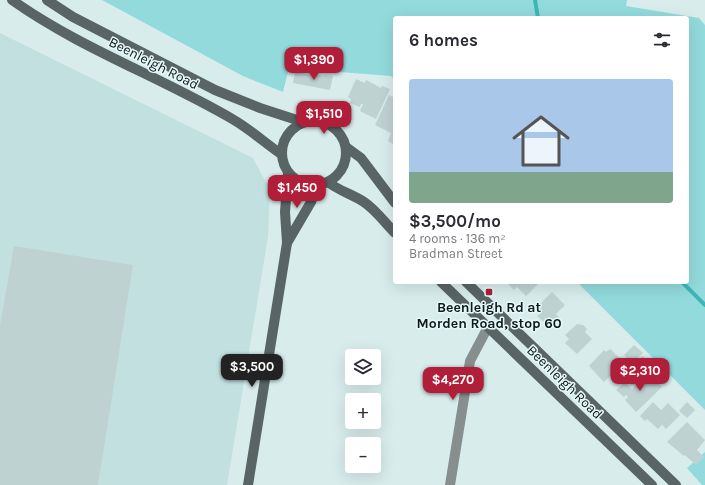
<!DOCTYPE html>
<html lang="en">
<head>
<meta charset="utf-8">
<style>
  body { margin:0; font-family:Karla,sans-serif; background:#f7f7f7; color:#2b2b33; height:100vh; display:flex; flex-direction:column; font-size:15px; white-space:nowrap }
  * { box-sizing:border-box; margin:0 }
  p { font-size:13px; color:#7c7c81 }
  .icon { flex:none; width:22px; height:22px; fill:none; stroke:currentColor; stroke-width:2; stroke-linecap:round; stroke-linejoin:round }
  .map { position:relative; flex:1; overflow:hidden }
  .side { position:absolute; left:393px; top:16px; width:296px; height:268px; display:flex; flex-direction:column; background:#fff; border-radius:4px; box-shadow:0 4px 16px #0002 }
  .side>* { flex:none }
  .controls { position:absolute; left:345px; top:349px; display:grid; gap:8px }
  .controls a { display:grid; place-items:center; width:36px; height:36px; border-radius:4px; background:#fff; box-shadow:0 4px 16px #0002; font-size:20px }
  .price { position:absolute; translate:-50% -34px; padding:0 9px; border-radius:8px; background:#b11e39; color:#fff; font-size:13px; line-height:26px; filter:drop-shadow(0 1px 2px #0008) }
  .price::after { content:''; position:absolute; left:50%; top:24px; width:12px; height:9px; margin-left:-6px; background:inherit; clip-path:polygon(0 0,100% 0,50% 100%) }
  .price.on { background:#222; color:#fff }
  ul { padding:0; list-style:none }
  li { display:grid; align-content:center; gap:8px; height:212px; padding:0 16px }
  li span { display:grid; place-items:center; height:124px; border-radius:4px; color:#555 }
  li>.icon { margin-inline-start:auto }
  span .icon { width:72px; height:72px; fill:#fffc; stroke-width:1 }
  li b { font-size:17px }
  h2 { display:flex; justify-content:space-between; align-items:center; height:48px; padding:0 16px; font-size:17px }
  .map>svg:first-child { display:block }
  .built { fill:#c3e0e1 }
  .green { fill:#92dadc }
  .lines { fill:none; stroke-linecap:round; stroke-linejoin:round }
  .stream { stroke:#3eb6b9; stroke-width:4 }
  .building { fill:#bfd2d2 }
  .minor { stroke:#868e8e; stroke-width:10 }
  .secondary { stroke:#596464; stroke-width:10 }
  .poi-dot { fill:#b11e39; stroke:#e6f9fa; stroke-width:1.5 }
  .labels { text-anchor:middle; stroke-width:3; stroke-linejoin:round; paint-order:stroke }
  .street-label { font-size:14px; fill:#111818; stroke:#e6f9fa }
  .poi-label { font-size:14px; font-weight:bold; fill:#111818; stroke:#e6f9fa }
</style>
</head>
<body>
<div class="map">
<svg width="705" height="485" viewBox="0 0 705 485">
  <rect width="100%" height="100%" fill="#d8ecec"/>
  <polygon class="built" points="0,33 253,158 270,190 268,237 227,485 0,485"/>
  <g class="green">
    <polygon points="102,0 627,0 626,6 699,18 705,25 705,410 577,282 687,282 687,18 395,18 395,80 391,76 289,68 283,92 243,76"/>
    <polygon points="705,452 705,485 702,485 687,468"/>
  </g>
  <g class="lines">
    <g class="stream">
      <polyline points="535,0 538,18"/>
      <polyline points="682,282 705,305"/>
    </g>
  </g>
  <g class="building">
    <polygon points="295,72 316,76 317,75 324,76 324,75 333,76 330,90 293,83"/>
    <polygon points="356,79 365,83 366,80 381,88 382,86 390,89 376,119 360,111 363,104 361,104 360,107 350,103 351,99 348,97"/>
    <polygon points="389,95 395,98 395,145 388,141 391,133 375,125"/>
    <polygon points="14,246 133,265 98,485 0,485 0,325"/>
    <polygon points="508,282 540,282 526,296 517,287 514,290 507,283"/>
    <polygon points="552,292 565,305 556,314 559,317 551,326 547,322 546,324 537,316 541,313 536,308"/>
    <polygon points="577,324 583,325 587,329 585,332 592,339 577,354 565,343 569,339 565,335"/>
    <polygon points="634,345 643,353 632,364 624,355"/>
    <polygon points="610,349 624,362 604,382 589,366 604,350 606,352"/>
    <polygon points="642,356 647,360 644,364 639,360"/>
    <polygon points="648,374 662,387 636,412 625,400 628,397 626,395 624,397 616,390 625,382 632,389"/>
    <polygon points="653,402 661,410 668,403 680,415 666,429 662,425 658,429 647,419 645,421 640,416"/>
    <polygon points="687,402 695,410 687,418 679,411"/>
    <polygon points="687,422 705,440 697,450 704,457 696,465 685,455 684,456 667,442"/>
  </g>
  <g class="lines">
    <polyline class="minor" points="450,485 470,361 488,327"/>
    <g class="secondary">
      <path d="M 12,0 C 81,49 161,77 234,120 C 251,130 265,143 281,154"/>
      <polyline points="47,0 73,17 215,90 260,108 303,122"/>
      <circle cx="314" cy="153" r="32"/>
      <polyline points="346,147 361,158 395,203"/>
      <path d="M 328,182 C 339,191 352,194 364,202 C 376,210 385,223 395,233"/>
      <polyline points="287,243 311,202 317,185"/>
      <polyline points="441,282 652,485"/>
      <polyline points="466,282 676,485"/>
      <polyline points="248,485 287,243 285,212 288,173"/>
    </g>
  </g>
  <rect class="poi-dot" x="485" y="288" width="8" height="8" rx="2"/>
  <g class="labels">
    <g class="street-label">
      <text transform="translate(154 63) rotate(27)" y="5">Beenleigh Road</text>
      <text transform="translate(565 382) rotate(44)" y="5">Beenleigh Road</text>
    </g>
    <g class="poi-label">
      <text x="489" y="312">Beenleigh Rd at<tspan x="489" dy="16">Morden Road, stop 60</tspan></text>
    </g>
  </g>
</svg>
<div class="controls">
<a><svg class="icon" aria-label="layers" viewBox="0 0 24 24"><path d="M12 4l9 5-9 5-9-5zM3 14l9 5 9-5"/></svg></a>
<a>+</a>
<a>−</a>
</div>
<b class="price" style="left:314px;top:81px">$1,390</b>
<b class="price" style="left:324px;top:135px">$1,510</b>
<b class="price" style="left:297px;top:209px">$1,450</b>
<b class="price on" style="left:252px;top:388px">$3,500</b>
<b class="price" style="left:640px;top:392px">$2,310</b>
<b class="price" style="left:453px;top:401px">$4,270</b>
<section class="side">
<h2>6 homes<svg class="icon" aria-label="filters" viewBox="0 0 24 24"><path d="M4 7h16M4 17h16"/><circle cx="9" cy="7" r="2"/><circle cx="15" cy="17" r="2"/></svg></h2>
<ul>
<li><span style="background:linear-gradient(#a9c7e8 75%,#7fa58c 0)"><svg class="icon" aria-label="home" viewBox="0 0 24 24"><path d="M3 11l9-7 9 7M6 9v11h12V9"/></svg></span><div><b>$3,500/mo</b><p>4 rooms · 136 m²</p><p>Bradman Street</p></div></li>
</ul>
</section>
</div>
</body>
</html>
